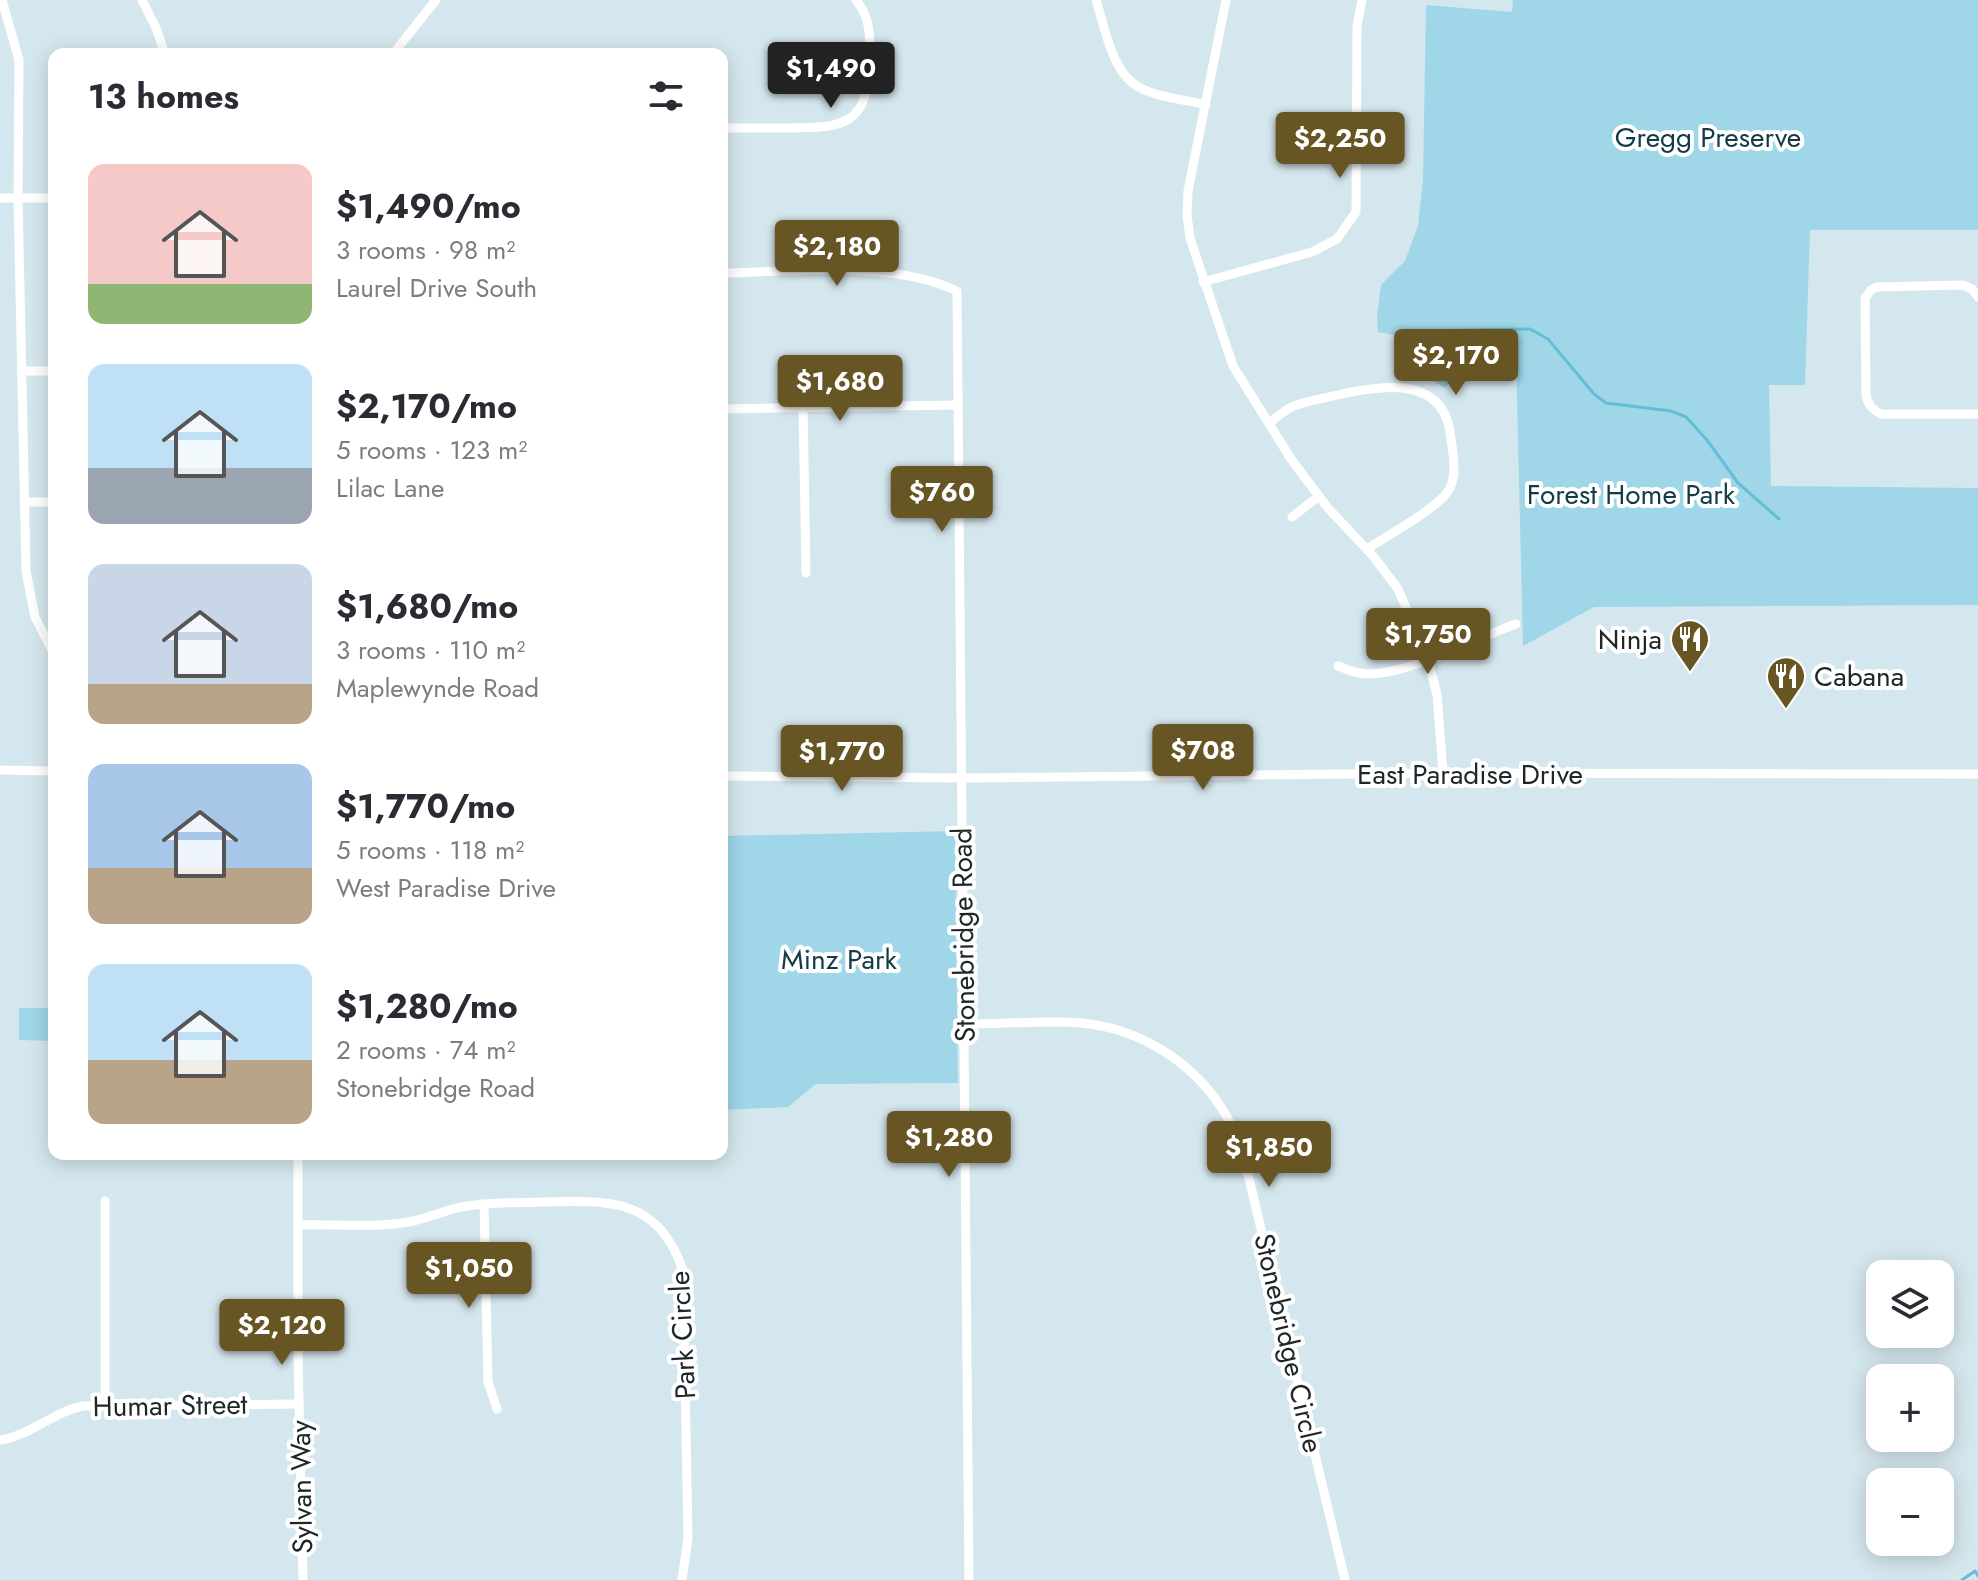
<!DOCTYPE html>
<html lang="en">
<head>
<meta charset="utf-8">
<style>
  body { margin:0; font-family:Jost,sans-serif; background:#f7f7f7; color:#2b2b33; height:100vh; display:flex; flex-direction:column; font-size:30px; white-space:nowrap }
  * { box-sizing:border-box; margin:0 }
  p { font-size:26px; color:#7c7c81 }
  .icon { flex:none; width:44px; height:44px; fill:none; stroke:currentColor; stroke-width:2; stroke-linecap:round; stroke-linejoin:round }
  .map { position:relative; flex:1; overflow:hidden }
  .sheet { position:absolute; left:48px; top:48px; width:680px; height:1112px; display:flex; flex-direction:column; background:#fff; border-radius:16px; box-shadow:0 4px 20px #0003 }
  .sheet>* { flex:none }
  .buttons { position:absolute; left:1866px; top:1260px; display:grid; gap:16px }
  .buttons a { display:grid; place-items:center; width:88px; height:88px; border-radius:16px; background:#fff; box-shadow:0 4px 20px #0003; font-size:40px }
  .price { position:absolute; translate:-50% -68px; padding:0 18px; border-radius:8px; background:#675624; color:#fff; font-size:26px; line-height:52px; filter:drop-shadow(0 2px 4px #0008) }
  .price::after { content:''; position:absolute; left:50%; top:48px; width:24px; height:18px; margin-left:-12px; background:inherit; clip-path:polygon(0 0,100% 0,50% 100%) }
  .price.current { background:#222; color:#fff }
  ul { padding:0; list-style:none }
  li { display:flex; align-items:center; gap:24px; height:200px; padding:0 40px }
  li span { display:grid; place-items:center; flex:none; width:224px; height:160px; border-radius:16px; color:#555 }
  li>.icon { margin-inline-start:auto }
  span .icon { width:96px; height:96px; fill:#fffc; stroke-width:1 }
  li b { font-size:34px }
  h2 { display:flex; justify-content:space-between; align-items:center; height:96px; padding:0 40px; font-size:34px }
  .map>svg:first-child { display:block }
  .green { fill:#9fd7e9 }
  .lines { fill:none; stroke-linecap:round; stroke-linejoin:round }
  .stream { stroke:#66bdd7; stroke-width:3 }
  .minor { stroke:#fff; stroke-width:9 }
  .labels { text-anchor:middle; stroke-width:8; stroke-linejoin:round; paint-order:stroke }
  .park-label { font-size:28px; fill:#133c47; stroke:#fff }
  .poi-label { font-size:28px; fill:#1f2628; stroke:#fff; text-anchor:end }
  .street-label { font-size:28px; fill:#1f2628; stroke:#fff }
</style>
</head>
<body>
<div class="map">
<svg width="1978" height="1580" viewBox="0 0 1978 1580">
  <rect width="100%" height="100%" fill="#d5e7ee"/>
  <g class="green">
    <polygon points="1513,0 1978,0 1978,230 1810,230 1805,385 1769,385 1771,486 1978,488 1978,605 1594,607 1523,646 1516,356 1511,340 1499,334 1483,345 1445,388 1420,373 1425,340 1378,332 1377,316 1381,285 1405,261 1418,226 1423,179 1426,5 1512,12"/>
    <polygon points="955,831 958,1083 816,1084 788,1107 722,1110 722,836"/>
    <polygon points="19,1008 54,1008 54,1041 19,1040"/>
  </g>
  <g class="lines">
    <g class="stream">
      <polyline points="1423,331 1530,329 1548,339 1594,394 1606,403 1671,411 1686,417 1707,440 1738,483 1779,519"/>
      <polyline points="1962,1580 1975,1571 1978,1576"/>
    </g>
    <g class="minor">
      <polyline points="2,0 19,60 18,198 26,571 35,617 54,654"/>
      <polyline points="142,0 156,28 165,54"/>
      <path d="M 1096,0 C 1104,25 1110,61 1129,80 C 1146,97 1184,99 1206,105"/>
      <polyline points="1226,0 1188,191 1187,215 1190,238 1233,366 1291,459 1327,507 1374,557 1398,589 1412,621 1428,659 1437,695 1443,773"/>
      <polyline points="393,54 436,0"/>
      <path d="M 722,128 C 745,128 767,128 790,128 C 843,128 868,125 869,64 C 870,40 872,19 856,0"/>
      <polyline points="0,198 54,198"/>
      <path d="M 722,273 C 791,272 894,260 957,291 L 969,1580"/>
      <polyline points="1203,282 1312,252 1337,239 1356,212 1357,26 1362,0"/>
      <path d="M 1978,297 L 1972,289 L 1963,285 L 1877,287 L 1871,290 L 1865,298 L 1866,395 C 1868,405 1872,409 1881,414 L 1978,414"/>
      <polyline points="21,371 54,371"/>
      <polyline points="803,406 806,573"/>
      <polyline points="722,409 957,405"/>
      <path d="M 1269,423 C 1277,418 1285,409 1294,406 C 1309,400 1326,398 1342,394 C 1388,384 1446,377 1451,439 C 1453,454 1457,473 1450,488 C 1441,507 1386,536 1367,549"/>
      <polyline points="24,502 54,502"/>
      <polyline points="1292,517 1319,496"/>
      <path d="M 1338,666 C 1348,670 1357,674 1368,674 C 1410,674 1474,639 1516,624"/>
      <polyline points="0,770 54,771"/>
      <polyline points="722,776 962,778 1443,773 1978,774"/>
      <path d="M 964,1024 C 1003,1024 1043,1020 1082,1023 C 1142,1029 1197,1064 1227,1117 C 1239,1138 1245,1163 1251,1187 L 1345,1580"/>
      <polyline points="298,1154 298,1356 303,1580"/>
      <polyline points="105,1201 105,1405"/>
      <polyline points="484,1204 488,1382 497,1409"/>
      <path d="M 298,1225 C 333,1224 375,1228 408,1222 C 426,1219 443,1211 461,1207 C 487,1202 514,1203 540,1202 C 606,1201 658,1195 683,1271 L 688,1538 L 682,1580"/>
      <path d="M 0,1440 C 30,1436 53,1412 83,1406 L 299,1404"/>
    </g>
  </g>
  <defs>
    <g id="restaurant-pin" transform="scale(2)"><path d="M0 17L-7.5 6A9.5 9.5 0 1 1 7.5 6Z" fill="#675624" stroke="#fff"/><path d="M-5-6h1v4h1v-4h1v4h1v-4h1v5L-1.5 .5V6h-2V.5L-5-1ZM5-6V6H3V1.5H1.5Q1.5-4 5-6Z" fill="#fff"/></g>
  </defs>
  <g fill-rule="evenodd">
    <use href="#restaurant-pin" x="1690" y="639"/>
    <use href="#restaurant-pin" x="1786" y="676"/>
  </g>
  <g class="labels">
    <g class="park-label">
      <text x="1708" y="147">Gregg Preserve</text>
      <text x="1631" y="504">Forest Home Park</text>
      <text x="839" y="969">Minz Park</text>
    </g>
    <g class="poi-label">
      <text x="1662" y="649">Ninja</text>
      <text x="1814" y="686" text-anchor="start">Cabana</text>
    </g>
    <g class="street-label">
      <text x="1470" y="784">East Paradise Drive</text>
      <text transform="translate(963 935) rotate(-91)" y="10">Stonebridge Road</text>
      <text transform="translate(682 1335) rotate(-93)" y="10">Park Circle</text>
      <text transform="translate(1289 1343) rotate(77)" y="10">Stonebridge Circle</text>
      <text transform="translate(170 1405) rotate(-1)" y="10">Humar Street</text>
      <text transform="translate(301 1487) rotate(-91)" y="10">Sylvan Way</text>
    </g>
  </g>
</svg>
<div class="buttons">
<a><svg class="icon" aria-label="layers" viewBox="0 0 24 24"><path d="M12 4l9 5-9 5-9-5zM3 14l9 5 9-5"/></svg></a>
<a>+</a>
<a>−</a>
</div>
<b class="price current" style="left:831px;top:110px">$1,490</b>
<b class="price" style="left:1340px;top:180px">$2,250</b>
<b class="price" style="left:837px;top:288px">$2,180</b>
<b class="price" style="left:1456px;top:397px">$2,170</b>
<b class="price" style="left:840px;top:423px">$1,680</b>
<b class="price" style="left:942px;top:534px">$760</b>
<b class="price" style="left:1428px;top:676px">$1,750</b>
<b class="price" style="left:1203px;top:792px">$708</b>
<b class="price" style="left:842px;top:793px">$1,770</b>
<b class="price" style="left:949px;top:1179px">$1,280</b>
<b class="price" style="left:1269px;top:1189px">$1,850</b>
<b class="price" style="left:469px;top:1310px">$1,050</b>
<b class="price" style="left:282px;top:1367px">$2,120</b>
<section class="sheet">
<h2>13 homes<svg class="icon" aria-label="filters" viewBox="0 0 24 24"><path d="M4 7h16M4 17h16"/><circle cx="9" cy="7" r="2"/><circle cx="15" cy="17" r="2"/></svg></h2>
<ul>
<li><span style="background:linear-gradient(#f6c9c9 75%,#8fb573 0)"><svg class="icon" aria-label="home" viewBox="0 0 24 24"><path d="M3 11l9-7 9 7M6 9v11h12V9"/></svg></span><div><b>$1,490/mo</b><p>3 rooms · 98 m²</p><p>Laurel Drive South</p></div></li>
<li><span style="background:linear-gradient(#bfe0f5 65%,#9aa5b1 0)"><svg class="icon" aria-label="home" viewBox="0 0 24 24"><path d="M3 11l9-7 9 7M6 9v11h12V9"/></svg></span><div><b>$2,170/mo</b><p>5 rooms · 123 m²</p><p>Lilac Lane</p></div></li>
<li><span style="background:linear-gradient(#c9d6e8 75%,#b9a48a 0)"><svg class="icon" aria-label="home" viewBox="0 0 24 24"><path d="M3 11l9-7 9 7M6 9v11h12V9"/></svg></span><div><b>$1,680/mo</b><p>3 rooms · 110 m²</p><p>Maplewynde Road</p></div></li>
<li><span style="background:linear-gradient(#a9c7e8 65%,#b9a48a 0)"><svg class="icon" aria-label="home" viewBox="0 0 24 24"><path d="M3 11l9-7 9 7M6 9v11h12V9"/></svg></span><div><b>$1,770/mo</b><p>5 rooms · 118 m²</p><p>West Paradise Drive</p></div></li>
<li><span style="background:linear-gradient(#bfe0f5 60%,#b9a48a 0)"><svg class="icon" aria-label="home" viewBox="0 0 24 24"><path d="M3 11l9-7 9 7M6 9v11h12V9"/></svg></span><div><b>$1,280/mo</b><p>2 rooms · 74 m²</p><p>Stonebridge Road</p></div></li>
</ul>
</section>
</div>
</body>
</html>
